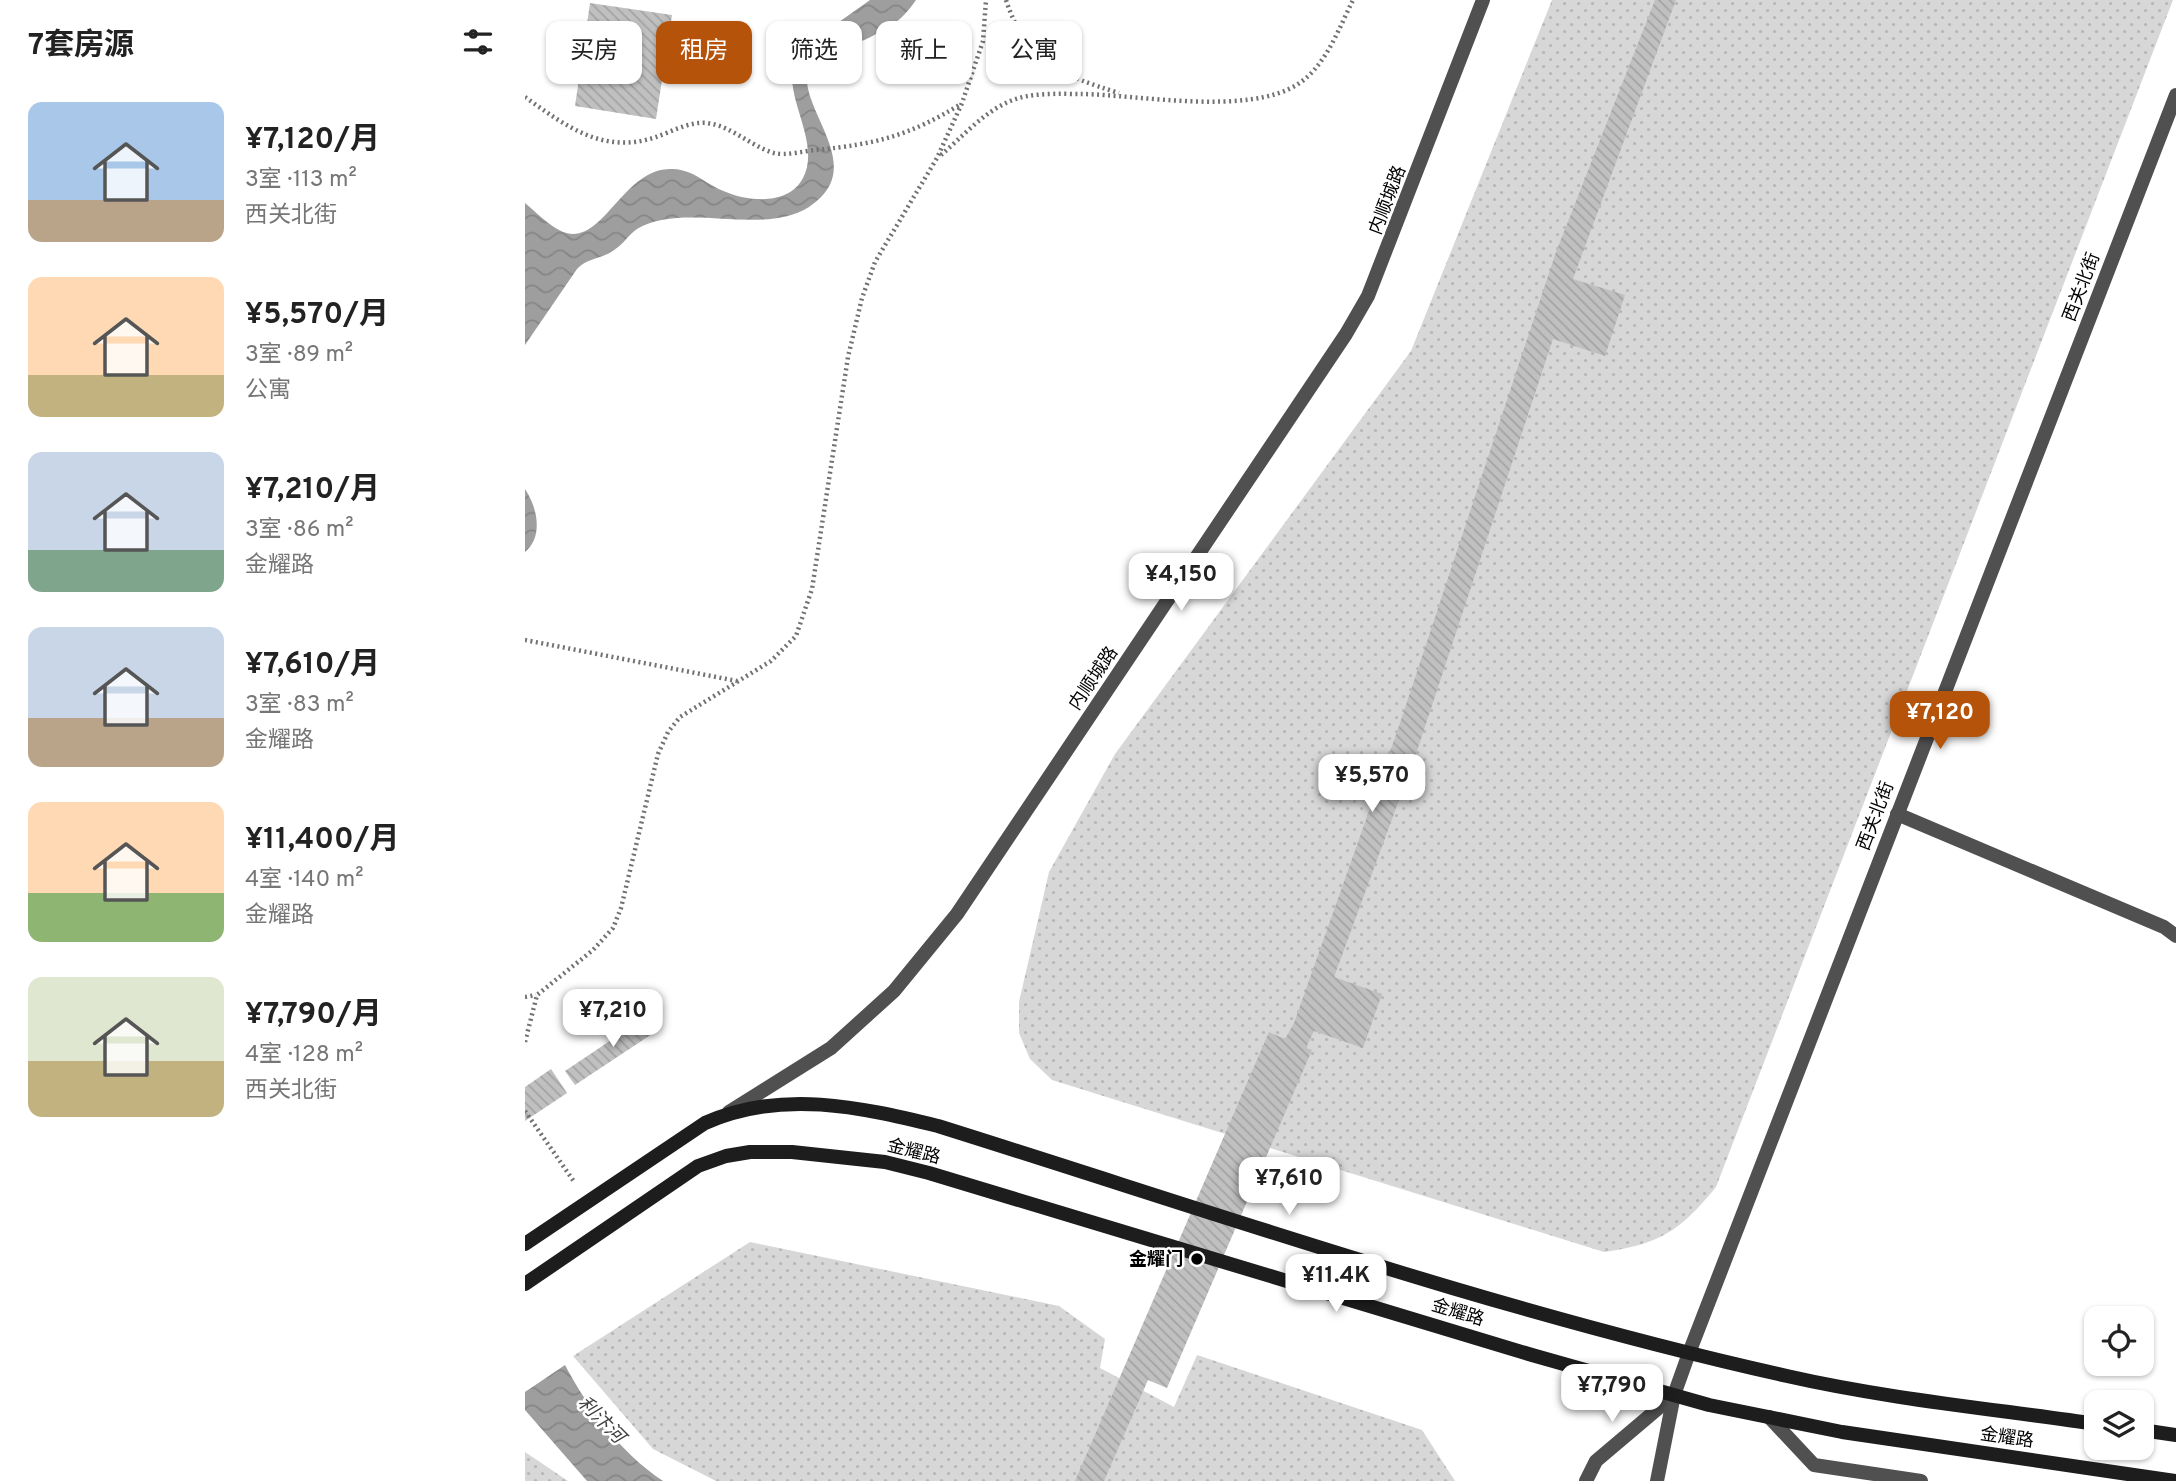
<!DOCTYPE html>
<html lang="zh">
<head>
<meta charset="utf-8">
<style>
  body { margin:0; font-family:Overpass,"Noto Sans SC",sans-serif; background:#f2f2f2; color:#222; height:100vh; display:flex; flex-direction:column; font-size:26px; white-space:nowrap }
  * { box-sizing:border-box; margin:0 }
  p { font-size:23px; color:#767676 }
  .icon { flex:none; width:38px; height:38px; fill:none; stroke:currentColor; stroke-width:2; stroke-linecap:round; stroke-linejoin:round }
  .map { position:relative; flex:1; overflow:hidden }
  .sheet { display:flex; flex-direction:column; background:#fff; width:525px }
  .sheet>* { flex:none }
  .banner { position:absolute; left:21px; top:21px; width:665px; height:63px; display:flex; gap:14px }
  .tools { position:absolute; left:1559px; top:1306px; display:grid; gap:14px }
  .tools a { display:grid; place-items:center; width:70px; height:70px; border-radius:14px; background:#fff; box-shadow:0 2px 5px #0004; font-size:35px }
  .price { position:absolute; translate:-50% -60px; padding:0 16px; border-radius:14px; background:#fff; color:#222; font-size:23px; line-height:46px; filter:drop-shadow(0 2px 4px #0008) }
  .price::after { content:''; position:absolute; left:50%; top:42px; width:21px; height:16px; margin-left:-10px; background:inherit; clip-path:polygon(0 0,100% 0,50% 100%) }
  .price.selected { background:#b45309; color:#fff }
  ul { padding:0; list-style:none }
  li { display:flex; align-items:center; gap:21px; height:175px; padding:0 28px }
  li span { display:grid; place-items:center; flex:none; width:196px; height:140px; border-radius:14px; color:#555 }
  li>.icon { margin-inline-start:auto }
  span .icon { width:84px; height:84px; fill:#fffc; stroke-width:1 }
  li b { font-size:30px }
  h2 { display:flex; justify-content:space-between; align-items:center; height:84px; padding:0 28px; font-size:30px }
  .pill { padding:0 24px; border-radius:14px; background:#fff; box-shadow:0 2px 5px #0004; font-size:24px; line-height:63px }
  .pill.selected { background:#b45309; color:#fff }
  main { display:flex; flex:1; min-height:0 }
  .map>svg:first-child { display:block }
  .park { fill:url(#park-dots) }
  .water { fill:url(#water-waves) }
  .building { fill:url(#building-back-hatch) }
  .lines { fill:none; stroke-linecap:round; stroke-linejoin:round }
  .path { stroke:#727272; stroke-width:4.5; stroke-dasharray:2 3.5; stroke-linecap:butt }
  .service { stroke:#505050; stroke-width:14 }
  .minor { stroke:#505050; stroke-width:14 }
  .tertiary { stroke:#505050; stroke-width:14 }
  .secondary { stroke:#1d1d1d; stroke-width:14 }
  .poi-dot { fill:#000; stroke:#fff; stroke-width:2.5 }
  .labels { text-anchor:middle; stroke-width:5; stroke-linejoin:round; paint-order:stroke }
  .street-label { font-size:18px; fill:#000; stroke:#fff }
  .poi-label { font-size:18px; font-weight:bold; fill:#000; stroke:#fff; text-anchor:end }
  .water-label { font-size:19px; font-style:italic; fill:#3f3f3f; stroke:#fff }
</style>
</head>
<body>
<main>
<section class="sheet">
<h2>7套房源<svg class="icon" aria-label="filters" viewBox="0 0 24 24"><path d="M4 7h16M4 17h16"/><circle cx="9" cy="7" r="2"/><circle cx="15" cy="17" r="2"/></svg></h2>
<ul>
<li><span style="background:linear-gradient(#a9c7e8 70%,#b9a48a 0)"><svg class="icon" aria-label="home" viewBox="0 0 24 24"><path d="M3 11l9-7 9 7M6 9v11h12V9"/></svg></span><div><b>¥7,120/月</b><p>3室 · 113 m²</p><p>西关北街</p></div></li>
<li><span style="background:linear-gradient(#ffd9b3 70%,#c2b280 0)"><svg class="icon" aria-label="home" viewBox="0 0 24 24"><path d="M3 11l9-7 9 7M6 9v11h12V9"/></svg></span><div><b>¥5,570/月</b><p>3室 · 89 m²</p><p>公寓</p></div></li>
<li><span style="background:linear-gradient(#c9d6e8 70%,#7fa58c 0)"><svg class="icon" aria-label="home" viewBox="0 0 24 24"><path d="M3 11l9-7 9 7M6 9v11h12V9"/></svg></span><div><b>¥7,210/月</b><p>3室 · 86 m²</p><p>金耀路</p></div></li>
<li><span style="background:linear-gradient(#c9d6e8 65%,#b9a48a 0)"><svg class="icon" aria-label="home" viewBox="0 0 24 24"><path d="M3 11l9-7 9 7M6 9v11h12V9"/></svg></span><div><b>¥7,610/月</b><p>3室 · 83 m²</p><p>金耀路</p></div></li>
<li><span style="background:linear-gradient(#ffd9b3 65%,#8fb573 0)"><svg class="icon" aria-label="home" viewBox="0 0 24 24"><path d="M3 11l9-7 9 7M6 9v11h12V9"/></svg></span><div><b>¥11,400/月</b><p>4室 · 140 m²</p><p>金耀路</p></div></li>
<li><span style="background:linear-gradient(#dfe7d0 60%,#c2b280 0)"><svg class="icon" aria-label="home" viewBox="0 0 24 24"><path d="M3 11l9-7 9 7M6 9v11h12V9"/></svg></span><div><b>¥7,790/月</b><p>4室 · 128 m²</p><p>西关北街</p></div></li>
</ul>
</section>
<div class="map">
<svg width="1651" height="1481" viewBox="0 0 1651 1481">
  <defs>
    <pattern id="park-dots" width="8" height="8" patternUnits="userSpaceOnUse" patternTransform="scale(1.75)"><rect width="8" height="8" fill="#d7d7d7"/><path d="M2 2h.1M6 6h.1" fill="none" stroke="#b7b7b7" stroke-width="1.8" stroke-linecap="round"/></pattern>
    <pattern id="water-waves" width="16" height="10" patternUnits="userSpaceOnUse" patternTransform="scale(1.75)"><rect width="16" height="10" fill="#9e9e9e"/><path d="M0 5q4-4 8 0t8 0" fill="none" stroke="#868686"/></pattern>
    <pattern id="building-back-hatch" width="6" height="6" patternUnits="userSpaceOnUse" patternTransform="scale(1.75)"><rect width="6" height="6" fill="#c0c0c0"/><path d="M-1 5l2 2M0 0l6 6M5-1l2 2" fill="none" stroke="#a3a3a3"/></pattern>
  </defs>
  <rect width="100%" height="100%" fill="#fff"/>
  <g class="park">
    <path d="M 1027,0 L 1648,0 L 1191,1187 C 1155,1231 1135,1244 1079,1252 L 527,1080 L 505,1059 L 494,1033 L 494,1002 L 524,872 L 590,754 L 886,351 Z"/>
    <polygon points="225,1242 534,1306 580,1339 575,1368 649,1407 672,1355 897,1430 930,1481 191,1481 128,1449 48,1356"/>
    <polygon points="0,1452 43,1481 0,1481"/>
  </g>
  <g class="water">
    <path d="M 345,0 L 391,0 C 384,10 376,20 365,26 C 355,32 343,39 332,43 C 316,49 288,47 283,67 C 271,110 346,166 284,207 C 237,237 160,201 112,229 C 104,234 98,245 89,250 C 77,259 62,258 52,269 L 0,345 L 0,203 C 11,212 21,223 34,230 C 77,253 96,166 148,169 C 170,170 181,185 201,192 C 225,202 264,205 278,178 C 299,138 247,85 276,49 Z"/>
    <path d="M 0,489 C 12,507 19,536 0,552 Z"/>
    <path d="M 40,1365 C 64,1410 95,1452 138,1481 L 62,1481 L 0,1410 L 0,1392 Z"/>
  </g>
  <g class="building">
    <polygon points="1130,0 1151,0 1048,279 1100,295 1080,356 1028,339 891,754 809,977 857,994 838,1048 789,1031 781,1048 787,1050 642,1388 623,1380 579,1481 550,1481 744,1032 760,1039 769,1023 873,729 1031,252"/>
    <polygon points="65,3 147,15 131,119 50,106"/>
    <polygon points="121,1012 133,1030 50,1085 40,1071 107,1026 105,1023"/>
    <polygon points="26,1069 42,1093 0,1121 0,1087"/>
  </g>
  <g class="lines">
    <g class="path">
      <path d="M 481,0 C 501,62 536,75 594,93"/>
      <path d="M 0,97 C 41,126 78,155 131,137 C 146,132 165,121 182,123 C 207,126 225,146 249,153 C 261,156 278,151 291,150 C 351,144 384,136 436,104"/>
      <path d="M 416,155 C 436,138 458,113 483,102 C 504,92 534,94 557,94 C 615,95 724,116 773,84 C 801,66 814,28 828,0"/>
      <polyline points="0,640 212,681"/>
      <polyline points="0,997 11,995"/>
      <polyline points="0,1042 12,995 68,950 88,928 96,908 133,754 143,732 155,717 246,661 271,636 287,589 323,357 337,298 350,262 412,158 437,103 458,41 461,0"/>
      <polyline points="0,1111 50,1183"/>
    </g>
    <polyline class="service" points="1372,814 1639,927 1651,936"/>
    <polyline class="minor" points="1244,1417 1289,1465 1396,1481"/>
    <g class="tertiary">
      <polyline points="204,1112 306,1048 369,991 432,914 821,334 843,296 958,0"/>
      <polyline points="1061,1481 1071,1461 1149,1395"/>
      <polyline points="1132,1481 1149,1395 1164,1353 1651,95"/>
    </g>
    <g class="secondary">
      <path d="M 0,1244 L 180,1123 C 257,1089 334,1107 413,1126 C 694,1214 974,1312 1262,1376 C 1363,1399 1469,1409 1572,1424"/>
      <polyline points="0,1284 173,1166 201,1156 225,1152 267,1152 360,1162 404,1173 1007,1355 1184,1405 1317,1432 1650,1481"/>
      <polyline points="1617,1430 1651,1435"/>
    </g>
  </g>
  <circle class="poi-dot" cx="672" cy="1259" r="7"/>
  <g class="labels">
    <g class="street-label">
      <text transform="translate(862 200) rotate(-69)" y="6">内顺城路</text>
      <text transform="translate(1556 287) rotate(-69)" y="6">西关北街</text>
      <text transform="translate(568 678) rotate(-56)" y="6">内顺城路</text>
      <text transform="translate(1350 816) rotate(-69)" y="6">西关北街</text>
      <text transform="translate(389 1151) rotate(14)" y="6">金耀路</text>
      <text transform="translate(933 1312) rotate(17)" y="6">金耀路</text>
      <text transform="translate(1482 1437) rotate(8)" y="6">金耀路</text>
    </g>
    <g class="poi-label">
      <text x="658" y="1265">金耀门</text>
    </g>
    <g class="water-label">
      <text transform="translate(77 1419) rotate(45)" y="7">利汴河</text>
    </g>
  </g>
</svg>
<div class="tools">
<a><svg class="icon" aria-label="locate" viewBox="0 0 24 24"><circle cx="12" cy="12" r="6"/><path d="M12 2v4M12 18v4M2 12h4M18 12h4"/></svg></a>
<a><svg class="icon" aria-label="layers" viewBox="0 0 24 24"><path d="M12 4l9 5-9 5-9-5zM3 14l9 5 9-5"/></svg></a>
</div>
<b class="price" style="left:656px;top:613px">¥4,150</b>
<b class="price selected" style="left:1415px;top:751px">¥7,120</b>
<b class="price" style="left:847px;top:814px">¥5,570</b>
<b class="price" style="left:88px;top:1049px">¥7,210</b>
<b class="price" style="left:764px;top:1217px">¥7,610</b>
<b class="price" style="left:811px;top:1314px">¥11.4K</b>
<b class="price" style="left:1087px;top:1424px">¥7,790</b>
<div class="banner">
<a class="pill">买房</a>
<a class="pill selected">租房</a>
<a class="pill">筛选</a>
<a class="pill">新上</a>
<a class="pill">公寓</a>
</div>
</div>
</main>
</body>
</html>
